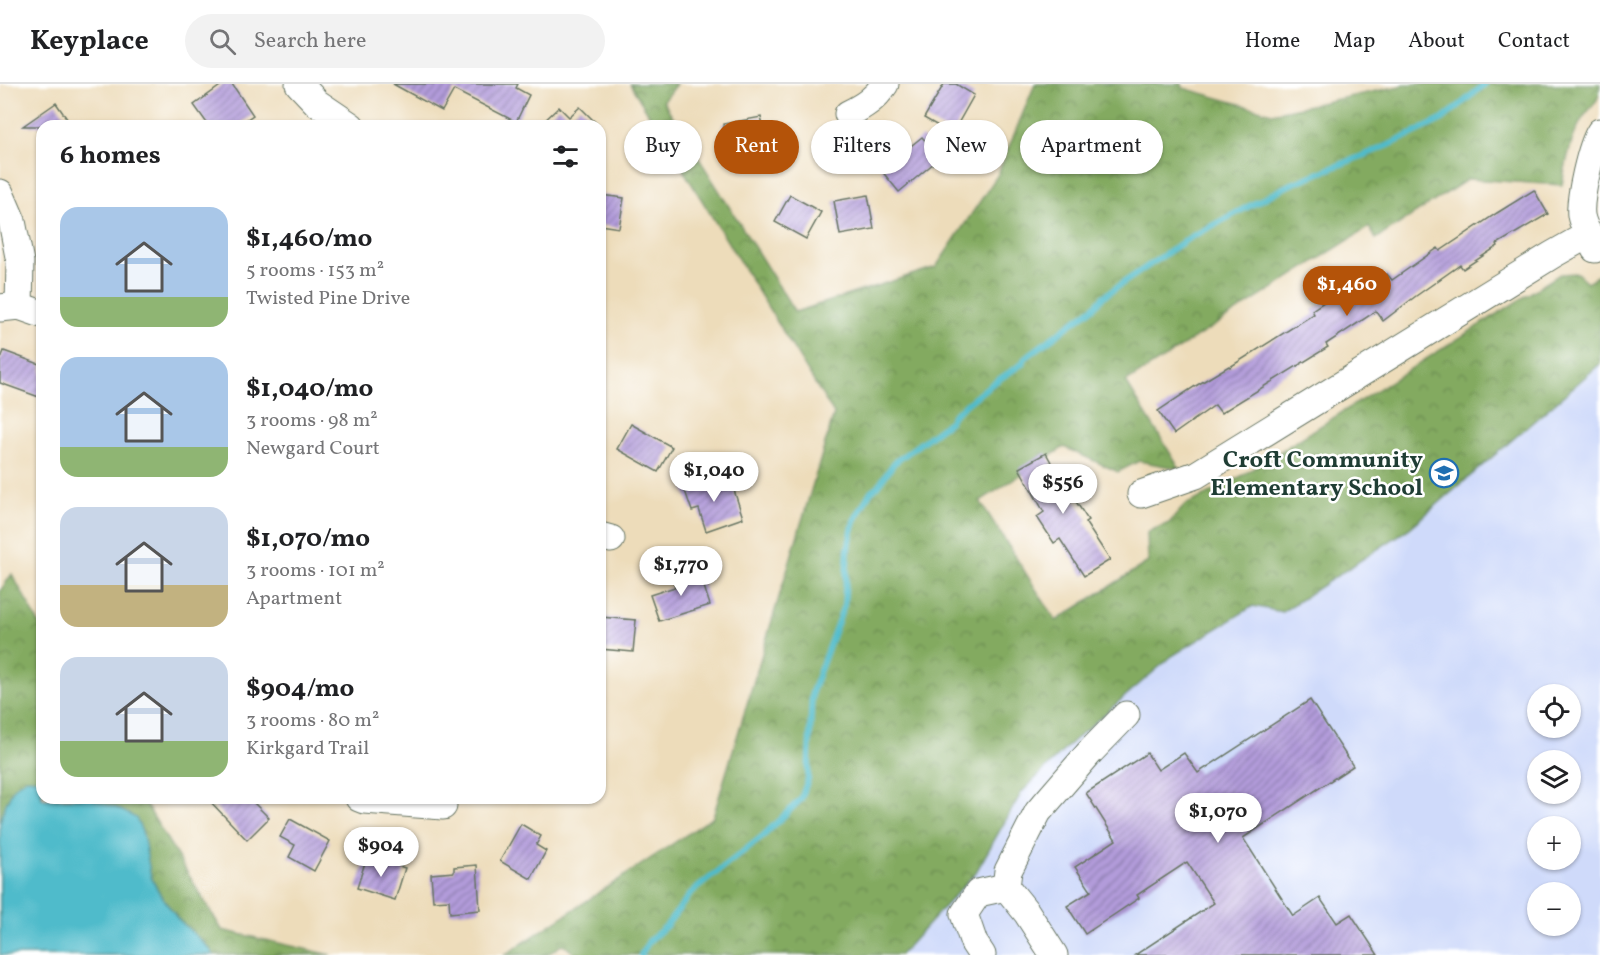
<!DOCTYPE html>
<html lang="en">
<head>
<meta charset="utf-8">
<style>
  body { margin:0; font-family:Vollkorn,serif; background:#f2f2f2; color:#202124; height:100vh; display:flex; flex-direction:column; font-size:22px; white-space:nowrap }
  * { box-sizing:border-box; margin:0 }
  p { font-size:20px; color:#757577 }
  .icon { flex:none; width:33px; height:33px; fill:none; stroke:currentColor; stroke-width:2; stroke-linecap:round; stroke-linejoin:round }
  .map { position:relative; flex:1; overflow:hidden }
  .side { position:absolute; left:36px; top:36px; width:570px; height:684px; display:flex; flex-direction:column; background:#fff; border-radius:18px; box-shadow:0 2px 4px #0004 }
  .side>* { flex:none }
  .top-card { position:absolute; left:624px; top:36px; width:570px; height:54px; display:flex; gap:12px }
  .controls { position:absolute; left:1527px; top:600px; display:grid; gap:12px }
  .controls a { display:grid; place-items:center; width:54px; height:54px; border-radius:50%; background:#fff; box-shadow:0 2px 4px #0004; font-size:30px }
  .price { position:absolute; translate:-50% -51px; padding:0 14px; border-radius:21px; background:#fff; color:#222; font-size:20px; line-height:39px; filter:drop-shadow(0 2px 3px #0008) }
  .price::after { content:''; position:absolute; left:50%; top:36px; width:18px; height:14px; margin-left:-9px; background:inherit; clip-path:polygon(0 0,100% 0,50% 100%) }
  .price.current { background:#b45309; color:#fff }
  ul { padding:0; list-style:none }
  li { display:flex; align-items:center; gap:18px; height:150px; padding:0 24px }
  li span { display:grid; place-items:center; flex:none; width:168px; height:120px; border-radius:18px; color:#555 }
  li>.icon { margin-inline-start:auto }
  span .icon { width:72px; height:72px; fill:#fffc; stroke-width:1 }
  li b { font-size:26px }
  h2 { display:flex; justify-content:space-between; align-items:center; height:72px; padding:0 24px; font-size:26px }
  .pill { padding:0 21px; border-radius:27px; background:#fff; box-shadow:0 2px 4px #0004; font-size:21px; line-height:54px }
  .pill.current { background:#b45309; color:#fff }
  header { display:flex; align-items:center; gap:36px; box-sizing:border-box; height:84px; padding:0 30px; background:#fff; border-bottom:2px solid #e0e0e0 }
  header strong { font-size:28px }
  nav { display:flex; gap:33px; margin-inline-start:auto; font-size:21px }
  .search { width:420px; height:54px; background:#f2f2f2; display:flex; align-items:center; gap:15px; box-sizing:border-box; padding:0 21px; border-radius:33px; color:#757577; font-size:22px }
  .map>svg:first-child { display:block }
  .built { fill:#cfdafa; fill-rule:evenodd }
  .forest { fill:url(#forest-crowns); stroke:#51744a; stroke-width:1.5 }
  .water { fill:#50bbcb; stroke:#387c80; stroke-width:1.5 }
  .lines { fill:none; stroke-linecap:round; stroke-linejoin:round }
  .stream { stroke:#50bbcb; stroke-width:6 }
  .building { fill:url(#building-hatch) }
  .minor-casing { stroke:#677563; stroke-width:29 }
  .minor { stroke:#fff; stroke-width:27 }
  .labels { text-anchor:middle; stroke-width:5; stroke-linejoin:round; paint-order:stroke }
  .poi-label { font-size:24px; font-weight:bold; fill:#1f3d34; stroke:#fff; text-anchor:end }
</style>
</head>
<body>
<header>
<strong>Keyplace</strong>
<div class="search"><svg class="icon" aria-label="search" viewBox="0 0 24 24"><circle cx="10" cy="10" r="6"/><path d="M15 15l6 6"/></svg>Search here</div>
<nav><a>Home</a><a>Map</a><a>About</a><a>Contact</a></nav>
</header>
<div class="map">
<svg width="1600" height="871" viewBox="0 0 1600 871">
  <defs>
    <pattern id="forest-crowns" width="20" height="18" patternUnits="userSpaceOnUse" patternTransform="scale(1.5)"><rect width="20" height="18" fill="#83aa60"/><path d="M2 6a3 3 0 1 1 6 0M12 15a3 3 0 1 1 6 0" fill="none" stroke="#6b8c50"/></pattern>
    <pattern id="building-hatch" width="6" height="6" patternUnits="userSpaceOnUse" patternTransform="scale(1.5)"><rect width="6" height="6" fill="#b29bda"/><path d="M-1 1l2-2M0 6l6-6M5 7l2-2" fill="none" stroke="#9080b2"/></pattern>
  </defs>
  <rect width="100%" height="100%" fill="#fff"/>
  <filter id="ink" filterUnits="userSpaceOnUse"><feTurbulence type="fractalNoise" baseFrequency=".0167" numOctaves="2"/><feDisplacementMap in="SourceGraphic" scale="12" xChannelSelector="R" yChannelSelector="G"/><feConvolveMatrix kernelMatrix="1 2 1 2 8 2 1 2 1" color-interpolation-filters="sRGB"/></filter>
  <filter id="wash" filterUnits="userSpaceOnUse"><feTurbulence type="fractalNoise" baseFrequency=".008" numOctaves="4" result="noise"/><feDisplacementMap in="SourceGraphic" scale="24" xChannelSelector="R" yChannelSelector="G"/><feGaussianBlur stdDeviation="1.35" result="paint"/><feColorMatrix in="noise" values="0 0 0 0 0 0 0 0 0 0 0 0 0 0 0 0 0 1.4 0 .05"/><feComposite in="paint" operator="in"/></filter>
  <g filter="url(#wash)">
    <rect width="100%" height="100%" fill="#eddcba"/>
    <path class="built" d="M 1600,190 L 1600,871 L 576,871 L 988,579 ZM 1538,610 L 1570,610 L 1570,644 L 1538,644 ZM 1538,676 L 1570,676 L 1570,710 L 1538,710 ZM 1538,742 L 1570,742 L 1570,776 L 1538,776 ZM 1538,808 L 1570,808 L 1570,842 L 1538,842 Z"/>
    <g class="forest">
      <path d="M 630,0 L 676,0 L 663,17 L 795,228 L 936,183 L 997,92 L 1035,0 L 1182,0 L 1183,4 L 1272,29 L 1400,2 L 1403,0 L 1600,0 C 1600,21 1590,21 1581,37 C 1570,57 1566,79 1562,101 L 1468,95 L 1376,155 L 1369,143 L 1126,298 L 1180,385 L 1139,377 L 1118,388 L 1064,363 L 980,417 L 1056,537 L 1148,478 L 1147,448 L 1169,439 L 1185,421 L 1227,401 L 1560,190 L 1577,189 L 1587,198 L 1600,190 L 1600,280 L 1410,444 L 1282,528 L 1253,522 L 1172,572 L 1073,657 L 1022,708 L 976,788 L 900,871 L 576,871 L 563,860 L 547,871 L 505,871 L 713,733 L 834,330 Z"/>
      <polygon points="12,490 42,545 42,714 142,714 222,846 331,871 0,871 0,507"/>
    </g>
    <polygon class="water" points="26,694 42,695 42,714 89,714 117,724 136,734 143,750 151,793 159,808 177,834 209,864 214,871 0,871 0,739 5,722 14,703"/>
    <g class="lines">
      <polyline class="stream" points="641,871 649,857 666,842 692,808 764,751 801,715 808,695 812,608 844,521 848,466 854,437 871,407 878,402 894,379 950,337 953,331 989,302 1022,280 1025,274 1094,223 1104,212 1189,154 1289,101 1387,62 1443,35 1485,0"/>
    </g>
    <g id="blocks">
      <g class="building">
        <polygon points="223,0 232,0 253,31 237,42 209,42 194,21"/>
        <polygon points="393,0 518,0 516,4 529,11 516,38 454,6 442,27"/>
        <polygon points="944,0 956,0 974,11 952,50 924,34"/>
        <polygon points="56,19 72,42 23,42 43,28"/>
        <polygon points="559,23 569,33 580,23 599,42 539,42"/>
        <polygon points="761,33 770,80 742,85 739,71 729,73 723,40"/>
        <polygon points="922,53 940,74 899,108 881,86"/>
        <polygon points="1534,106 1548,130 1497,160 1498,162 1463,185 1460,181 1416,212 1383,237 1376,227 1326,260 1328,263 1221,329 1215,321 1174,350 1158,327 1194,303 1229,282 1230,283 1314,230 1312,226 1348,202 1356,214 1387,190 1392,196 1438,164 1440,167 1497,129"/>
        <polygon points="600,111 624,114 619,144 600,141"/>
        <polygon points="790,111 821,128 806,155 775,138"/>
        <polygon points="868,111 874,145 840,151 834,117"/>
        <polygon points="4,267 42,281 42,303 39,313 0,299 0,277"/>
        <polygon points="631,340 672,363 658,388 617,365"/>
        <polygon points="1046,369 1069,411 1071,410 1088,436 1085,438 1110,476 1084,492 1060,455 1054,459 1037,433 1044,428 1019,384"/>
        <polygon points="721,391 726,406 733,403 743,434 706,447 699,425 692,427 684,404"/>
        <polygon points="699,487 710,521 659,537 650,511 675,503 673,495"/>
        <polygon points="600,533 636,536 633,568 600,565"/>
        <polygon points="1310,616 1353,682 1243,754 1293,832 1320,814 1337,839 1351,830 1378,871 1135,871 1214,819 1187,778 1137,811 1139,814 1085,850 1067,822 1091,807 1075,783 1116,756 1086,709 1147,669 1158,686 1184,669 1198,689"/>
        <polygon points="207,714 249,714 269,734 247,756"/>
        <polygon points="290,735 330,757 314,787 289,773 295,761 280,753"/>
        <polygon points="521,740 541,752 536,761 546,767 531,795 500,777"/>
        <polygon points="367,772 405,784 395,816 357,804"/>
        <polygon points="477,781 480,826 450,829 449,816 433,817 431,790 454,788 454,783"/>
      </g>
    </g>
  </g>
  <g filter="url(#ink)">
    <use href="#blocks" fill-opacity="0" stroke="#677563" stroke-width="1.5"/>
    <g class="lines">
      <g class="minor-casing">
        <g id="minor">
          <polyline points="299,0 317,19 351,42"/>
          <path d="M 848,30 C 864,22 875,15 885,0"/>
          <polyline points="0,109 12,137 20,178 19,222"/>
          <path d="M 1595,165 C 1591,156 1582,140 1581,131 C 1579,115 1591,62 1600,48"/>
          <polyline points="0,224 19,222 42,230"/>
          <polyline points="1141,410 1196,391 1552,171 1589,150"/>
          <polyline points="600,452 611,455"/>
          <polyline points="359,714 364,716 443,722"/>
          <polyline points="982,871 974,859 964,830 978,809 1006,803"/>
          <polyline points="1054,871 1027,829 1006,803 1008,787 1038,728 1090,668 1126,631"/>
        </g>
      </g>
      <use href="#minor" class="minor"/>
    </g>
  </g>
  <defs>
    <g id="school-ring" transform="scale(1.5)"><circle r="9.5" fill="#fff" stroke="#1f6fb2" stroke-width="1.5"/><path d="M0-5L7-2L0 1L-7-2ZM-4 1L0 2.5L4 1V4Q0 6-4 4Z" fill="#1f6fb2"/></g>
  </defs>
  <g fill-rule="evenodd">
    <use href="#school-ring" x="1444" y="389"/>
  </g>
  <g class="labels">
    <g class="poi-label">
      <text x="1423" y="383">Croft Community<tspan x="1423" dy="28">Elementary School</tspan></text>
    </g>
  </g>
</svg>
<div class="controls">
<a><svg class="icon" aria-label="locate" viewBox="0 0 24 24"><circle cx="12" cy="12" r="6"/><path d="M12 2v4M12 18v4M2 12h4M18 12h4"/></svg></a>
<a><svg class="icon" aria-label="layers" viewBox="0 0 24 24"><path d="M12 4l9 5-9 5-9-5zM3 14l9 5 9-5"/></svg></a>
<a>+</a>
<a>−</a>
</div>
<b class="price current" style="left:1347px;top:233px">$1,460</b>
<b class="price" style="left:714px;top:419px">$1,040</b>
<b class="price" style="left:1063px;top:431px">$556</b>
<b class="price" style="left:681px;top:513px">$1,770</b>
<b class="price" style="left:1218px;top:760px">$1,070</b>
<b class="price" style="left:381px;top:794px">$904</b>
<div class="top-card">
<a class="pill">Buy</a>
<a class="pill current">Rent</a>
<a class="pill">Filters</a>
<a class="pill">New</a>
<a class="pill">Apartment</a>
</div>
<section class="side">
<h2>6 homes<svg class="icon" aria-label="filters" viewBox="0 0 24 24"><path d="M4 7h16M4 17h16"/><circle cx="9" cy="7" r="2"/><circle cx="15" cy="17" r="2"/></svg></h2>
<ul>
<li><span style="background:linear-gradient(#a9c7e8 75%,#8fb573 0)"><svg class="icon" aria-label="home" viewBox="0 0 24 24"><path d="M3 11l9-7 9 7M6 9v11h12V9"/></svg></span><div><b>$1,460/mo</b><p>5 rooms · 153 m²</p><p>Twisted Pine Drive</p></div></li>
<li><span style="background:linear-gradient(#a9c7e8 75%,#8fb573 0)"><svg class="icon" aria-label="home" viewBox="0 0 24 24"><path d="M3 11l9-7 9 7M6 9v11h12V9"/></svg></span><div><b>$1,040/mo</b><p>3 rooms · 98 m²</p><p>Newgard Court</p></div></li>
<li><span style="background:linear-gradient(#c9d6e8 65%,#c2b280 0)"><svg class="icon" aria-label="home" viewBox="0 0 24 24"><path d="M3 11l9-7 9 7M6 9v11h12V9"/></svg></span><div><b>$1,070/mo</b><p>3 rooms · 101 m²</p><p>Apartment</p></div></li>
<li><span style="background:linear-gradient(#c9d6e8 70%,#8fb573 0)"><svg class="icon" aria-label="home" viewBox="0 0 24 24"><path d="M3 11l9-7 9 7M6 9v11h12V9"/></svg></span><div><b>$904/mo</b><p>3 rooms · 80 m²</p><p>Kirkgard Trail</p></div></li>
</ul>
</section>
</div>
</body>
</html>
